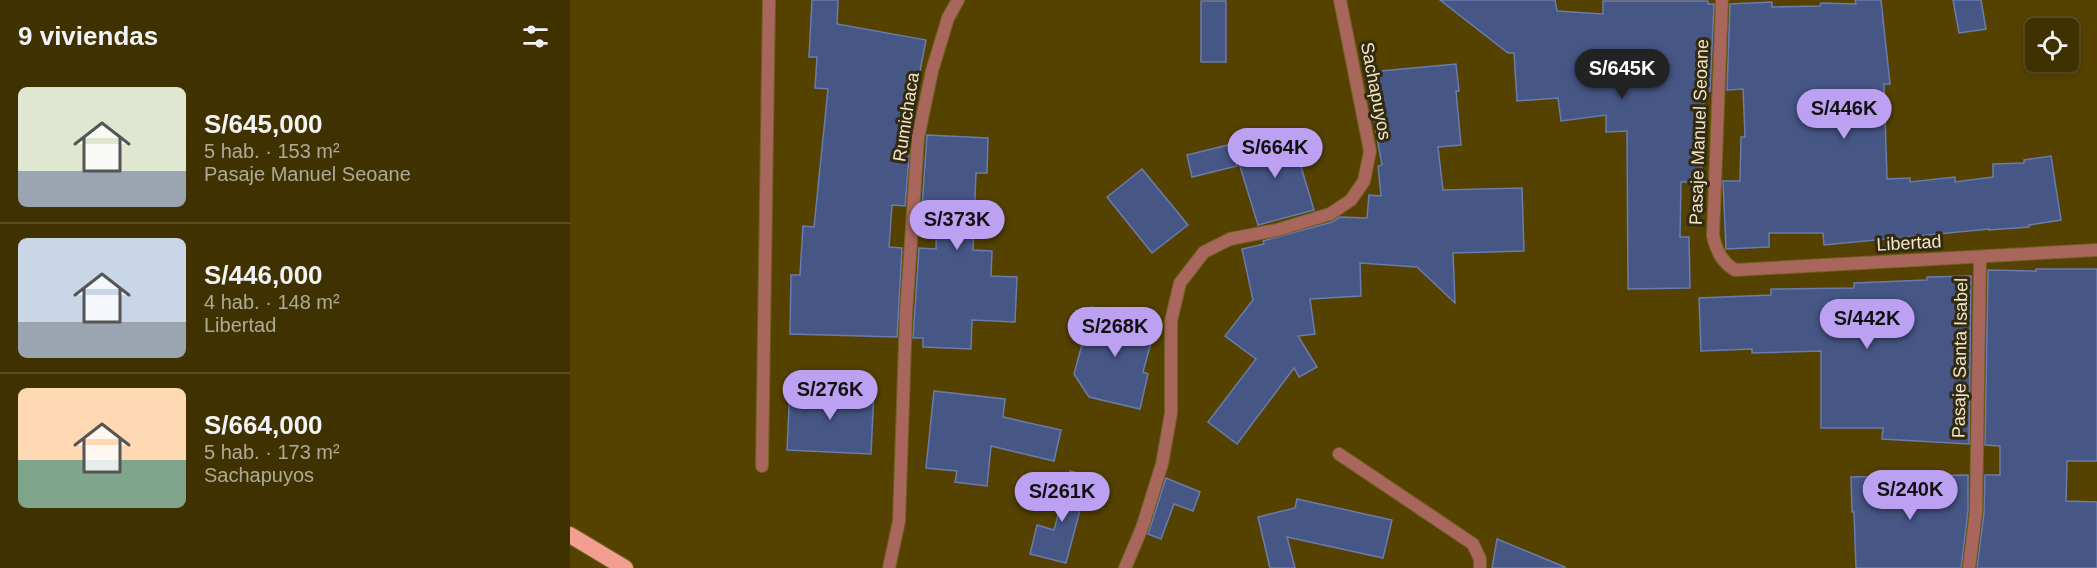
<!DOCTYPE html>
<html lang="es">
<head>
<meta charset="utf-8">
<style>
  body { margin:0; font-family:Arial,sans-serif; background:#473a0a; color:#f1f3f6; height:100vh; display:flex; flex-direction:column; font-size:22px; white-space:nowrap }
  * { box-sizing:border-box; margin:0 }
  p { font-size:20px; color:#aeaa99 }
  .icon { flex:none; width:33px; height:33px; fill:none; stroke:currentColor; stroke-width:2; stroke-linecap:round; stroke-linejoin:round }
  .map { position:relative; flex:1; overflow:hidden }
  .sheet { display:flex; flex-direction:column; background:#403200; width:570px }
  .sheet>* { flex:none }
  .fabs { position:absolute; left:1455px; top:18px; display:grid; gap:12px }
  .fabs a { display:grid; place-items:center; width:54px; height:54px; border-radius:9px; background:#403200; box-shadow:0 3px 9px #0003,0 0 0 2px #594d22; font-size:30px }
  .price { position:absolute; translate:-50% -51px; padding:0 14px; border-radius:21px; background:#bca0f2; color:#111; font-size:20px; line-height:39px; filter:drop-shadow(0 2px 3px #0008) }
  .price::after { content:''; position:absolute; left:50%; top:36px; width:18px; height:14px; margin-left:-9px; background:inherit; clip-path:polygon(0 0,100% 0,50% 100%) }
  .price.on { background:#222; color:#fff }
  ul { padding:0; list-style:none }
  li { display:flex; align-items:center; gap:18px; height:150px; padding:0 18px }
  li+li { border-top:2px solid #594d22 }
  li span { display:grid; place-items:center; flex:none; width:168px; height:120px; border-radius:9px; color:#555 }
  li>.icon { margin-inline-start:auto }
  span .icon { width:72px; height:72px; fill:#fffc; stroke-width:1 }
  li b { font-size:26px }
  h2 { display:flex; justify-content:space-between; align-items:center; height:72px; padding:0 18px; font-size:26px }
  main { display:flex; flex:1; min-height:0 }
  .map>svg:first-child { display:block }
  .building { fill:#465685; stroke:#6a7bae; stroke-width:1.5 }
  .lines { fill:none; stroke-linecap:round; stroke-linejoin:round }
  .minor-casing { stroke:#716024; stroke-width:14 }
  .trunk-casing { stroke:#716024; stroke-width:18 }
  .minor { stroke:#a8665c; stroke-width:12 }
  .trunk { stroke:#f49e91; stroke-width:16 }
  .labels { text-anchor:middle; stroke-width:6; stroke-linejoin:round; paint-order:stroke }
  .street-label { font-size:18px; fill:#f3e7ca; stroke:#332a12 }
</style>
</head>
<body>
<main>
<section class="sheet">
<h2>9 viviendas<svg class="icon" aria-label="filters" viewBox="0 0 24 24"><path d="M4 7h16M4 17h16"/><circle cx="9" cy="7" r="2"/><circle cx="15" cy="17" r="2"/></svg></h2>
<ul>
<li><span style="background:linear-gradient(#dfe7d0 70%,#9aa5b1 0)"><svg class="icon" aria-label="home" viewBox="0 0 24 24"><path d="M3 11l9-7 9 7M6 9v11h12V9"/></svg></span><div><b>S/645,000</b><p>5 hab. · 153 m²</p><p>Pasaje Manuel Seoane</p></div></li>
<li><span style="background:linear-gradient(#c9d6e8 70%,#9aa5b1 0)"><svg class="icon" aria-label="home" viewBox="0 0 24 24"><path d="M3 11l9-7 9 7M6 9v11h12V9"/></svg></span><div><b>S/446,000</b><p>4 hab. · 148 m²</p><p>Libertad</p></div></li>
<li><span style="background:linear-gradient(#ffd9b3 60%,#7fa58c 0)"><svg class="icon" aria-label="home" viewBox="0 0 24 24"><path d="M3 11l9-7 9 7M6 9v11h12V9"/></svg></span><div><b>S/664,000</b><p>5 hab. · 173 m²</p><p>Sachapuyos</p></div></li>
</ul>
</section>
<div class="map">
<svg width="1527" height="568" viewBox="0 0 1527 568">
  <rect width="100%" height="100%" fill="#554200"/>
  <g class="building">
    <polygon points="242,0 268,0 267,24 356,40 343,107 335,206 322,205 319,247 332,248 327,337 220,334 221,275 230,275 233,226 244,227 258,89 245,88 247,57 239,57"/>
    <polygon points="870,0 985,0 987,11 1033,14 1033,1 1138,1 1138,4 1144,4 1140,91 1134,92 1131,182 1111,182 1110,237 1119,237 1120,288 1058,289 1057,131 1036,132 1036,115 991,121 988,98 947,101 944,53 938,53"/>
    <polygon points="1285,0 1311,0 1320,84 1314,84 1317,179 1340,178 1340,182 1385,177 1385,182 1423,177 1423,164 1454,163 1454,160 1481,156 1491,220 1459,225 1459,227 1419,230 1419,229 1254,245 1253,233 1199,233 1199,247 1156,249 1153,181 1170,181 1171,137 1175,137 1173,89 1157,90 1160,4 1202,2 1202,7 1250,6 1251,3 1286,4"/>
    <polygon points="1383,0 1411,0 1416,29 1389,33"/>
    <rect x="631" y="1" width="25" height="61"/>
    <polygon points="886,64 889,91 886,91 891,145 868,147 873,190 952,188 954,251 883,253 885,303 847,267 790,263 791,296 740,299 745,334 728,336 747,367 729,377 724,368 667,444 638,422 686,359 655,336 683,300 672,249 694,244 693,241 762,222 770,217 797,218 799,195 811,196 808,166 812,165 805,127 800,72"/>
    <polygon points="721,133 744,210 688,225 665,150"/>
    <polygon points="357,135 418,138 417,173 406,173 403,250 422,251 421,276 447,277 445,322 402,320 401,349 353,347 353,338 343,338 349,248 366,249 367,209 352,207"/>
    <polygon points="662,144 667,166 622,177 617,155"/>
    <polygon points="572,169 618,225 582,253 537,197"/>
    <polygon points="1466,269 1527,269 1527,461 1497,461 1496,501 1527,502 1527,568 1407,568 1414,513 1415,475 1430,475 1430,446 1415,445 1418,270 1466,271"/>
    <polygon points="1401,276 1399,444 1312,439 1313,428 1251,428 1251,351 1182,353 1182,349 1131,351 1129,298 1201,295 1201,289 1284,288 1284,283 1357,280 1357,277"/>
    <polygon points="522,307 586,325 573,372 578,374 570,409 519,397 504,374"/>
    <polygon points="220,387 304,391 301,454 217,450"/>
    <polygon points="364,391 435,399 433,417 491,430 484,461 421,446 417,486 385,482 387,471 356,468"/>
    <polygon points="500,471 519,476 496,563 460,554 467,525 484,530"/>
    <polygon points="1398,475 1398,511 1391,568 1286,568 1284,512 1282,512 1281,477"/>
    <polygon points="596,478 630,492 623,511 604,504 591,539 578,534"/>
    <polygon points="727,499 822,520 813,558 717,537 725,568 700,568 688,517 725,508"/>
    <polygon points="927,539 995,567 995,568 922,568"/>
  </g>
  <g class="lines">
    <g class="minor-casing">
      <g id="minor">
        <path d="M 1152,0 L 1143,236 C 1147,252 1152,262 1165,270 L 1527,250"/>
        <polyline points="769,454 903,544 910,559 910,568"/>
        <polyline points="192,466 199,0"/>
        <polyline points="319,568 329,521 336,314 348,138 362,71 378,18 388,0"/>
        <polyline points="555,568 572,528 592,464 601,413 601,321 610,283 634,252 660,239 707,230 760,214 781,200 794,181 800,151 770,0"/>
        <polyline points="1399,568 1406,512 1410,257"/>
      </g>
    </g>
    <g class="trunk-casing">
      <polyline id="trunk" points="0,535 55,568"/>
    </g>
    <use href="#minor" class="minor"/>
    <use href="#trunk" class="trunk"/>
  </g>
  <g class="labels">
    <g class="street-label">
      <text transform="translate(806 91) rotate(79)" y="6">Sachapuyos</text>
      <text transform="translate(336 117) rotate(-81)" y="6">Rumichaca</text>
      <text transform="translate(1129 132) rotate(-88)" y="6">Pasaje Manuel Seoane</text>
      <text transform="translate(1339 243) rotate(-3)" y="6">Libertad</text>
      <text transform="translate(1390 358) rotate(-89)" y="6">Pasaje Santa Isabel</text>
    </g>
  </g>
</svg>
<div class="fabs">
<a><svg class="icon" aria-label="locate" viewBox="0 0 24 24"><circle cx="12" cy="12" r="6"/><path d="M12 2v4M12 18v4M2 12h4M18 12h4"/></svg></a>
</div>
<b class="price on" style="left:1052px;top:100px">S/645K</b>
<b class="price" style="left:1274px;top:140px">S/446K</b>
<b class="price" style="left:705px;top:179px">S/664K</b>
<b class="price" style="left:387px;top:251px">S/373K</b>
<b class="price" style="left:1297px;top:350px">S/442K</b>
<b class="price" style="left:545px;top:358px">S/268K</b>
<b class="price" style="left:260px;top:421px">S/276K</b>
<b class="price" style="left:1340px;top:521px">S/240K</b>
<b class="price" style="left:492px;top:523px">S/261K</b>
</div>
</main>
</body>
</html>
